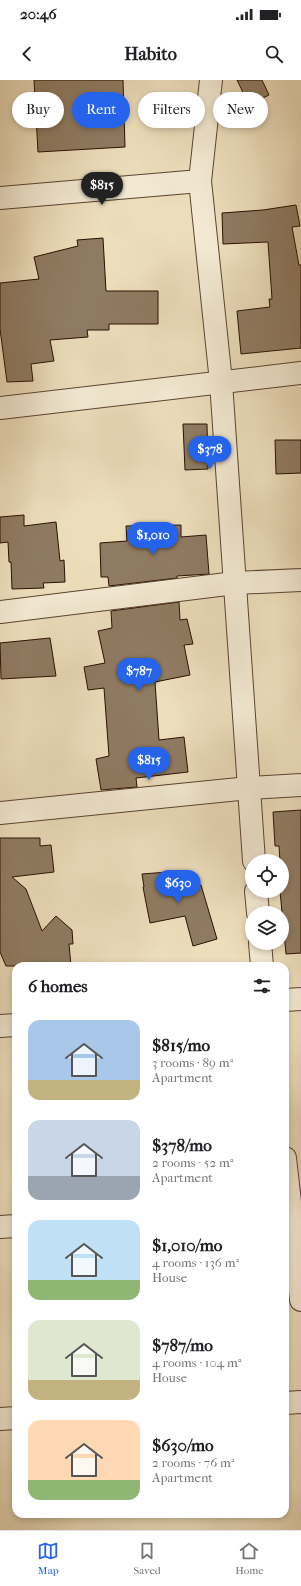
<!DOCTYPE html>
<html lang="en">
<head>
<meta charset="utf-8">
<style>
  body { margin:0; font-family:"IM FELL French Canon",serif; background:#f2f2f2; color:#202124; height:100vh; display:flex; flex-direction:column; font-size:15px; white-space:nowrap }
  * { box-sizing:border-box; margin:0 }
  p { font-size:13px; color:#757577 }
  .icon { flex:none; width:22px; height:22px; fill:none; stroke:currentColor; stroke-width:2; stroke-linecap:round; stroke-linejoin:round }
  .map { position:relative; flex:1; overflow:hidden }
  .drawer { position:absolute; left:12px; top:882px; width:277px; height:556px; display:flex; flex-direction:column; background:#fff; border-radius:12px; box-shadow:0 2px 6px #0003 }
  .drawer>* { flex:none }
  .banner { position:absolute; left:12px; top:12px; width:277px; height:36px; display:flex; gap:8px }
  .tools { position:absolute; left:245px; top:774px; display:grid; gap:8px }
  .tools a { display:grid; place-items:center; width:44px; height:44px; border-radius:50%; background:#fff; box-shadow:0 2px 6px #0003; font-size:20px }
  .price { position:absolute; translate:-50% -34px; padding:0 9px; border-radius:14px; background:#2563eb; color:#fff; font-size:13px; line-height:26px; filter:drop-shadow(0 1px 2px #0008) }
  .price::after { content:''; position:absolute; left:50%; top:24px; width:12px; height:9px; margin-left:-6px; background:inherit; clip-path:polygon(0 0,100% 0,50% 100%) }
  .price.current { background:#222; color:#fff }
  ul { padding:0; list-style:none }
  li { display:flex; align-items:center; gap:12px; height:100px; padding:0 16px }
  li span { display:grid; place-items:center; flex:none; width:112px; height:80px; border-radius:12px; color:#555 }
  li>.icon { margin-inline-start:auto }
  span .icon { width:48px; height:48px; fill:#fffc; stroke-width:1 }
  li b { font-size:17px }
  h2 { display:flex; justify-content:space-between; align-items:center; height:48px; padding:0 16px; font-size:17px }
  .chip { padding:0 14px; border-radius:18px; background:#fff; box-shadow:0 2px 6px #0003; font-size:14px; line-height:36px }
  .chip.current { background:#2563eb; color:#fff }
  .status { display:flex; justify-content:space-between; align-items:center; height:28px; padding:0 20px; background:#fff; direction:ltr }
  .status svg { height:11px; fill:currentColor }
  header { display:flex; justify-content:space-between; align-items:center; height:52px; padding:0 16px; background:#fff; font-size:18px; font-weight:700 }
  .tab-bar { display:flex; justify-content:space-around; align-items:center; height:56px; border-top:1px solid #e0e0e0; background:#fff; font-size:11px; color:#757577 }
  .tab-bar a { display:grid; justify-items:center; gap:2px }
  .tab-bar .current { color:#2563eb }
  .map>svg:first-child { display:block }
  .building { fill:#8f7b62; stroke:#2b1002 }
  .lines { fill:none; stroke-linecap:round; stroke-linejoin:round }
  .street-casing { stroke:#5b4330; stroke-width:24 }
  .street { stroke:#f3e9d3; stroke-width:22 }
</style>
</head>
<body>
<div class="status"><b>20:46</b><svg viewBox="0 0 49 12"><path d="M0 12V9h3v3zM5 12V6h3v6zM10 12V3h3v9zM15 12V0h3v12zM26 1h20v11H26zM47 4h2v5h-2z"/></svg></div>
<header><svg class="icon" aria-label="back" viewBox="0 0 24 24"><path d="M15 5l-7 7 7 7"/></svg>Habito<svg class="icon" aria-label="search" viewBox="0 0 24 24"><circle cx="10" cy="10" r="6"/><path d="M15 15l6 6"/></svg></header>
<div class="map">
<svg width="301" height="1450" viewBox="0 0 301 1450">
  <rect width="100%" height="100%" fill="#ecddbb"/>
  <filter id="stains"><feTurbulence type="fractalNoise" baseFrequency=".005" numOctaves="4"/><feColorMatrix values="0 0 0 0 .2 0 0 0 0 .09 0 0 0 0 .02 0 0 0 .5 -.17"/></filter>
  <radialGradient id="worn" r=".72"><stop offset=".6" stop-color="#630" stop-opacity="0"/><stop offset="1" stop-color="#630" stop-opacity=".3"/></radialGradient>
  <g class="building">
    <polygon points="34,0 123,0 125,67 38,72"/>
    <polygon points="237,0 262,0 269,15 249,25"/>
    <polygon points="296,125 300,146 292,147 299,185 301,185 301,268 241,274 237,231 270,227 269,219 272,219 268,162 223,164 222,133 263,130"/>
    <polygon points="103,158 106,211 158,211 158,244 109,244 109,250 87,250 88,257 50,260 54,281 31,284 33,301 7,302 0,249 0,203 39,199 34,177 78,166 77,160"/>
    <polygon points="183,344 207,344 208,389 185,390"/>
    <polygon points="275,360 301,360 301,393 276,394"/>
    <polygon points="24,435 24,446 56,442 60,481 64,480 65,502 43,503 44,508 12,509 11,482 9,482 8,462 0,463 0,437"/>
    <polygon points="181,445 181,457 206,455 209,494 177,496 177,498 109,506 108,497 101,497 100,463 127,461 126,446"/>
    <polygon points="179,522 180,540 187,539 193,564 184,565 190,595 155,602 159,660 184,657 188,692 136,698 137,707 101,710 96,679 109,676 104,608 88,610 84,587 105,583 98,551 112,548 111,531"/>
    <polygon points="50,558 56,596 1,599 0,563"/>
    <polygon points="301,730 301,873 286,874 280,811 282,811 282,781 280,781 279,766 275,766 273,732"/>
    <polygon points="0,758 40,758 40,766 51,765 54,792 12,797 26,809 42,851 56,836 72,850 73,864 69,864 71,886 6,886 0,872"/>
    <polygon points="181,791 183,810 201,805 217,859 193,866 185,836 150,843 143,807 144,807 142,794"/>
  </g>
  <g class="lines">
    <g class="street-casing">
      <g id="street">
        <polyline points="211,0 200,101 221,302 254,781"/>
        <polyline points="0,118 200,101"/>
        <polyline points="0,328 301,293"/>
        <polyline points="0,532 235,503 301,500"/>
        <polyline points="0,733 249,708 301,705"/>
        <polyline points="256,811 258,833"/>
        <polyline points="260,863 262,886"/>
        <polyline points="285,920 301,919"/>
        <polyline points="0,946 16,945"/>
        <polyline points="285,1078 301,1220"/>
        <polyline points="0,1147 16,1146"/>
        <polyline points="285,1323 301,1322"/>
        <polyline points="0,1339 16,1338"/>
      </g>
    </g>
    <use href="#street" class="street"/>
  </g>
  <rect width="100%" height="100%" filter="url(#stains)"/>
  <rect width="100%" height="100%" fill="url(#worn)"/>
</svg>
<div class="tools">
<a><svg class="icon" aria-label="locate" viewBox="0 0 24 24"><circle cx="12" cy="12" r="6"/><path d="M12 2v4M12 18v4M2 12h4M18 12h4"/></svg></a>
<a><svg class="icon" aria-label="layers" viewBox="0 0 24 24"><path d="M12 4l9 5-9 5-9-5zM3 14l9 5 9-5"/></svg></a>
</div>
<b class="price current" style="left:102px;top:126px">$815</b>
<b class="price" style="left:210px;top:390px">$378</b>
<b class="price" style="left:153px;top:476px">$1,010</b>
<b class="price" style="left:139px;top:612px">$787</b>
<b class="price" style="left:149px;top:701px">$815</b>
<b class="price" style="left:178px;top:824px">$630</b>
<div class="banner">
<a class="chip">Buy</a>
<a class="chip current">Rent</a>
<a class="chip">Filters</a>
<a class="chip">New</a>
</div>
<section class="drawer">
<h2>6 homes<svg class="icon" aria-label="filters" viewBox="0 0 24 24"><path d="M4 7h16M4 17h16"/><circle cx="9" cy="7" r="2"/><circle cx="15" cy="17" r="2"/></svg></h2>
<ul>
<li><span style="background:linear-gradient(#a9c7e8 75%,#c2b280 0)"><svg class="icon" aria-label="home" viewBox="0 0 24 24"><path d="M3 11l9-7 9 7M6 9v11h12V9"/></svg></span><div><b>$815/mo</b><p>3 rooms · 89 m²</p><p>Apartment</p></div></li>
<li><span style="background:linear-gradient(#c9d6e8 70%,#9aa5b1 0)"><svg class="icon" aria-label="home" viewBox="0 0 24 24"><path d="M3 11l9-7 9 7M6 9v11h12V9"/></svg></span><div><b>$378/mo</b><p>2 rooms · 52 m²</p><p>Apartment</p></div></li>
<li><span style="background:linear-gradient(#bfe0f5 75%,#8fb573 0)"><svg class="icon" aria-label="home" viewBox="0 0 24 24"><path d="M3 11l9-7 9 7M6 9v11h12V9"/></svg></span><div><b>$1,010/mo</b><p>4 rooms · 136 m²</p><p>House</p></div></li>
<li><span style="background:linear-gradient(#dfe7d0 75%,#c2b280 0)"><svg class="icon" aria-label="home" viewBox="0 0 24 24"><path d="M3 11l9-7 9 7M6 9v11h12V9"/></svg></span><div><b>$787/mo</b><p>4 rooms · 104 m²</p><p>House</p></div></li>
<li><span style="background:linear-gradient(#ffd9b3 75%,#8fb573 0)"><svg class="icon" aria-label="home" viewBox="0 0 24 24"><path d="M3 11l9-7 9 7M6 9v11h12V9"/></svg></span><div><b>$630/mo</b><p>2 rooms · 76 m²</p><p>Apartment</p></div></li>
</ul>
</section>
</div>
<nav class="tab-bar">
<a class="current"><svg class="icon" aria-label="map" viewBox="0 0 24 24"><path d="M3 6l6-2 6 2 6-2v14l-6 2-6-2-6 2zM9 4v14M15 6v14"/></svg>Map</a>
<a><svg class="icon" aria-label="saved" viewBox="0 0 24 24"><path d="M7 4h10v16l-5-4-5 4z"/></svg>Saved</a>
<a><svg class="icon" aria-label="home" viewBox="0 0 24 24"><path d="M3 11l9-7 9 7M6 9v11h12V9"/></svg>Home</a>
</nav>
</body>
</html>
